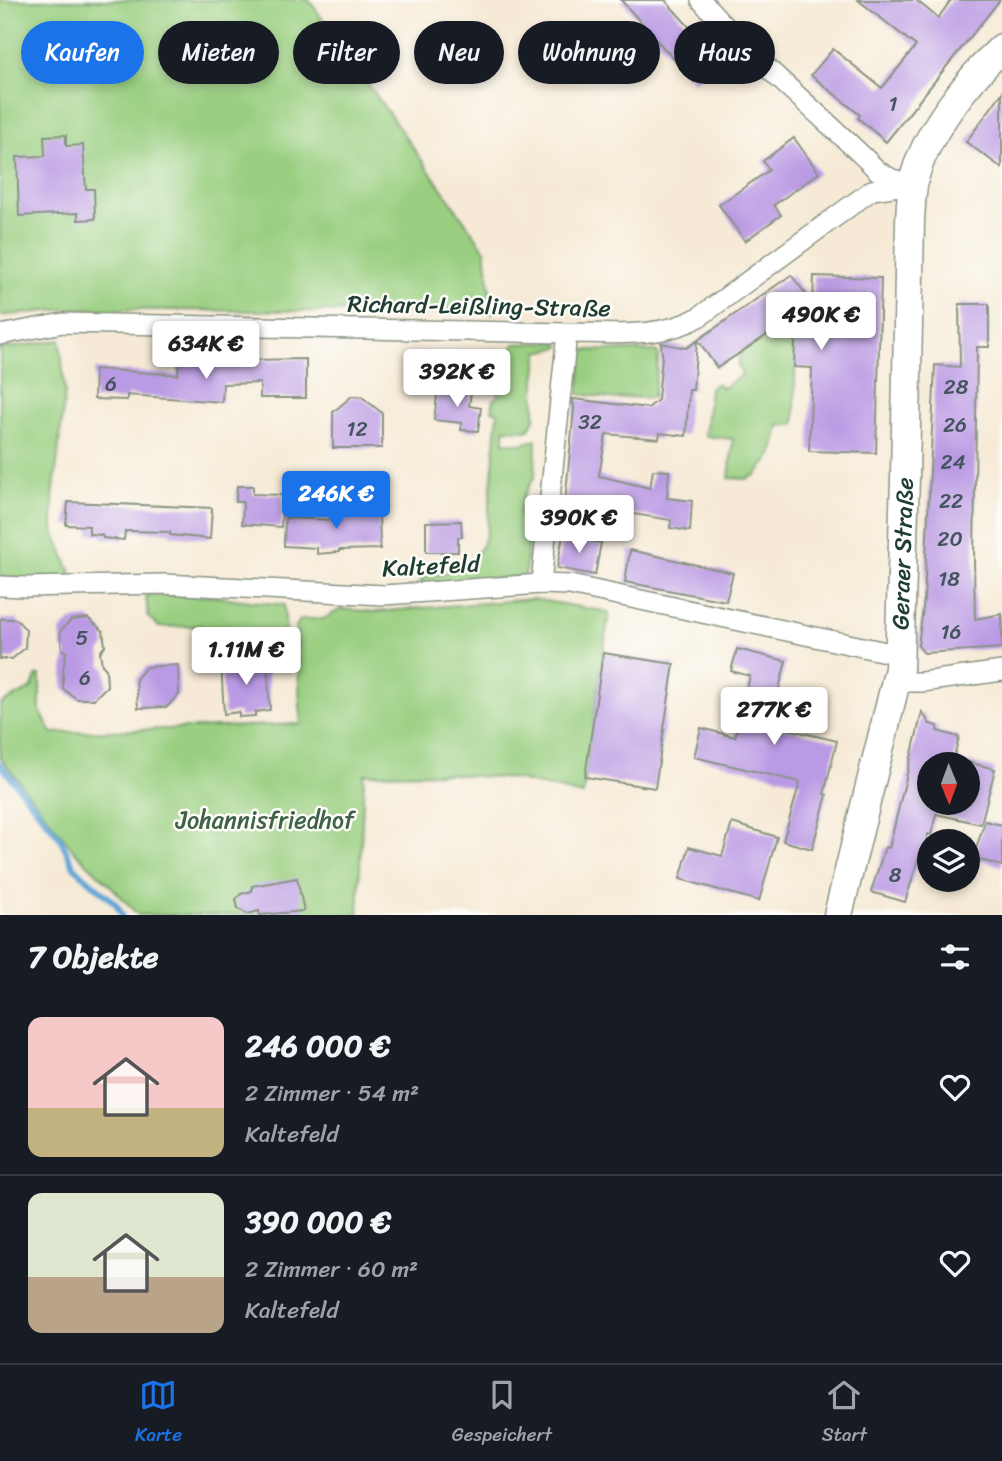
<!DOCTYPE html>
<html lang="de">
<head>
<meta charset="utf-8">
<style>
  body { margin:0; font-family:Sriracha,sans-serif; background:#242831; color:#f1f3f6; height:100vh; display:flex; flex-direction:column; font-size:26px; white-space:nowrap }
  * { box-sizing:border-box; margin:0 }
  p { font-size:23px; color:#9ea1a6 }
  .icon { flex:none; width:38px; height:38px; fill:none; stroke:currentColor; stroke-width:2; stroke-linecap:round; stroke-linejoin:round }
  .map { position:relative; height:915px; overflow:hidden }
  .panel { display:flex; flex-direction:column; background:#171b24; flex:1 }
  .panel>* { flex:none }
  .top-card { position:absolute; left:21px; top:21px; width:961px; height:63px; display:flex; gap:14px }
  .needle { width:46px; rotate:179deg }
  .controls { position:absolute; left:917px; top:752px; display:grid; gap:14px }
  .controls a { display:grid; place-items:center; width:63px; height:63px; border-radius:50%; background:#171b24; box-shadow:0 4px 10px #0003; font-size:35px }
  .price { position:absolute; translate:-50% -60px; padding:0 16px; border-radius:7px; background:#fff; color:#222; font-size:23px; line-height:46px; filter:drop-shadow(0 2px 4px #0008) }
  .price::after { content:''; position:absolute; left:50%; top:42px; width:21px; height:16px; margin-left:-10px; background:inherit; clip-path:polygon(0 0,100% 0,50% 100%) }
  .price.active { background:#1a73e8; color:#fff }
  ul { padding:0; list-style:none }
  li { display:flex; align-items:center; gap:21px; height:175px; padding:0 28px }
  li+li { border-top:2px solid #363941 }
  li span { display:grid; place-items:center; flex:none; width:196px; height:140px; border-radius:14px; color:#555 }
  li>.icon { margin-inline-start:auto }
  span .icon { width:84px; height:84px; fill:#fffc; stroke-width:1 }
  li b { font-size:30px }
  h2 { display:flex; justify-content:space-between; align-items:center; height:84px; padding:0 28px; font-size:30px }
  .chip { padding:0 24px; border-radius:32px; background:#171b24; box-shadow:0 4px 10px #0003; font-size:24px; line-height:63px }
  .chip.active { background:#1a73e8; color:#fff }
  .menu { display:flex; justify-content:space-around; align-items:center; height:98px; border-top:2px solid #363941; background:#171b24; font-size:19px; color:#9ea1a6 }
  .menu a { display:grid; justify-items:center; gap:4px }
  .menu .active { color:#1a73e8 }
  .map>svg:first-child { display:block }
  .green { fill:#9acf81; stroke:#5c865a; stroke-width:2 }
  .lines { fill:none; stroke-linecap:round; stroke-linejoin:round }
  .stream { stroke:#5ea5d5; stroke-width:6 }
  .building { fill:#ba9ae4 }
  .street-casing { stroke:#8a9485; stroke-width:22 }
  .secondary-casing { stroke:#8a9485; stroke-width:31 }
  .street { stroke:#fff; stroke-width:19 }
  .secondary { stroke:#fff; stroke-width:28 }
  .labels { text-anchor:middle; stroke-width:5; stroke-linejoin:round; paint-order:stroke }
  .number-label { font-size:21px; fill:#465460 }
  .street-label { font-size:24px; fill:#1f3d34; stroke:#fdfcf7 }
  .park-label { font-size:24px; fill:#3e6247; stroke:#fdfcf7 }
</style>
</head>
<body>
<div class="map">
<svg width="1002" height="915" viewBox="0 0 1002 915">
  <rect width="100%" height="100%" fill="#fdfcf7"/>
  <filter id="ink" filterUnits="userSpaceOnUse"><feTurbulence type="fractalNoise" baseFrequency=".0143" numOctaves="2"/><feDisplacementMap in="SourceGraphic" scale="14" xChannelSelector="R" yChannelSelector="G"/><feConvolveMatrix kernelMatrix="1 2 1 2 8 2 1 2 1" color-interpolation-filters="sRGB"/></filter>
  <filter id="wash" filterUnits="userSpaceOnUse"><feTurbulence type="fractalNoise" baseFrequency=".00686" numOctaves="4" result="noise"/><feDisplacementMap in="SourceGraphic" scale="28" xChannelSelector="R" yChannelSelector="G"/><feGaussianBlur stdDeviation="1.57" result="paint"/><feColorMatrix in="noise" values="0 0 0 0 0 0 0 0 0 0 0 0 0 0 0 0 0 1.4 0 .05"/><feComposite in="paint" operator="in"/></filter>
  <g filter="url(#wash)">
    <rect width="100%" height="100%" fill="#f6ead6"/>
    <g class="green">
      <polygon points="0,0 309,0 485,250 493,313 67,309 0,316"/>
      <polygon points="800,309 795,341 795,424 779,426 772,455 756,475 746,479 729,478 733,439 705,436 710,388 717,383 722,388 742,375 738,366 740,353"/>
      <polygon points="60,340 65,392 53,499 53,529 71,573 70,580 16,579 0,576 0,349"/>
      <path d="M 558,342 L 560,347 L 539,352 L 535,381 L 535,419 L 528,430 L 504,429 L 504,442 L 522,444 L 536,440 L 535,476 L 524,495 L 520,514 L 529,534 L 525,576 L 422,585 L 420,578 C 453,572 478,567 487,531 L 498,412 L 492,410 L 494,399 L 498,397 L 498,384 C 490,380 488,378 489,369 L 501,365 L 502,361 L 509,358 L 514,344 Z"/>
      <polygon points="583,350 656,351 659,354 653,398 629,397 616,399 578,394"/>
      <polygon points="146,595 211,596 284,605 287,648 203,652 202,626 159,627 148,617"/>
      <polygon points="533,599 609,612 583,795 515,779 439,773 364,774 358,915 138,915 112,887 74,851 0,757 0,704 32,688 36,676 40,675 40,711 52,733 301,724 296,626 301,619 323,619 341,609 374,612"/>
    </g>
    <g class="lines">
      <polyline class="stream" points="0,764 60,838 74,867 116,904 122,915"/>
    </g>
    <g id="blocks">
      <g class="building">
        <polygon points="621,0 665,0 719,60 694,82"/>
        <polygon points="858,0 916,0 938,18 951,0 1000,0 886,142 858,118 860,115 811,75 833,49 882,88 916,46"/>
        <polygon points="1002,93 1002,168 966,142"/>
        <polygon points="66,135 66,146 83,145 86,189 94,189 95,219 78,220 78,213 19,216 17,157 45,156 44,136"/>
        <polygon points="794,138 819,173 774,205 781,215 745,241 719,205 769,170 763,161"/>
        <polygon points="791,275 813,303 814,276 881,278 876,453 809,451 812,368 794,367 796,316 717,368 698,340"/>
        <polygon points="959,304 989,304 989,347 977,347 974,559 975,619 1002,614 1002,648 924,653 918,646 924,600 935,365 960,367"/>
        <polygon points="697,341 693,390 689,390 686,436 660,433 659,439 606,434 599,476 650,488 653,470 669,471 667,498 692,501 690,531 670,528 671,520 621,512 618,521 564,514 574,409 573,399 648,408 658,400 662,356 661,343 686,348"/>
        <polygon points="306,359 306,398 260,398 260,383 223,384 222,402 127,395 127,400 94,399 95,369 178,375 179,360 238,364 238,360"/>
        <polygon points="438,388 471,392 469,406 481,408 478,431 461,430 462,423 434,420"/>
        <polygon points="352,396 362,397 382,413 382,448 333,448 333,412"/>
        <polygon points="237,486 253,486 253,494 283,495 281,527 242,524 243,502 236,502"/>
        <polygon points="68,502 212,508 210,539 170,535 170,532 125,531 124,540 103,538 102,535 89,534 89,526 66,525"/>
        <polygon points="379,507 380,549 339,550 339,552 317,554 317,548 284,546 285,518 334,520 334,508"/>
        <polygon points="461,521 462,537 458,537 458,552 426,552 426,522"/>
        <polygon points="563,535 601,543 595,575 557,568"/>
        <polygon points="630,550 733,573 726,601 625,582"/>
        <polygon points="88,618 103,631 105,646 100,652 102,665 106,669 107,686 94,699 77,699 63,689 63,670 66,652 62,649 60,631 71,620"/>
        <polygon points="0,619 16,619 26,630 25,648 12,659 0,659"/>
        <polygon points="737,649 786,661 770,725 837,741 824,794 827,795 812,849 783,841 800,782 694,757 701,728 735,737 750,676 731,671"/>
        <polygon points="603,653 674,664 655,788 585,777"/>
        <polygon points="250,657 259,657 267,662 270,710 255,712 255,716 239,717 239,712 224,714 221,663 248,661"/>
        <polygon points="178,665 179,694 167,707 138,708 136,679 146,667"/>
        <polygon points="922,712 930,724 938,726 937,731 959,737 952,765 929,765 929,803 968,803 968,762 995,769 981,824 936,814 931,835 928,834 924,851 921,851 905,902 871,892 885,847 889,848"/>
        <polygon points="985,821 1002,825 1002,866 973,858"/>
        <polygon points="732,823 777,837 759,901 680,879 689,847 722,856"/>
        <polygon points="297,878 304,911 260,915 259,911 248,914 238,909 236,899 241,894 252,891 252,886"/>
      </g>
    </g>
  </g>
  <g filter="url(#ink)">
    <use href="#blocks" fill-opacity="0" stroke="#8a9485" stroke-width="2"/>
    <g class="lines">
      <g class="street-casing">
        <g id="street">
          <path d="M 701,0 C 755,62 820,113 878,171 L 892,179 L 905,182"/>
          <path d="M 0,335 L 63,323 L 567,333 C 609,333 661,339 699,317 L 872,190 L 913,184"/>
          <polyline points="541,584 567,333"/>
          <polyline points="0,586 25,587 164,584 384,595 541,584 570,585 900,655"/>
          <polyline points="896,682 922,682 1002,671"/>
        </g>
      </g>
      <g class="secondary-casing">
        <g id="secondary">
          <path id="s1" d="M 838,915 L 899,669 L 905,477 L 910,221 C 911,205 911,188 916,172 C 929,130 969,78 1002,48"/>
        </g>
      </g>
      <use href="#street" class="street"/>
      <use href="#secondary" class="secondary"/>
    </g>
  </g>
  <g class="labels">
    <g class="number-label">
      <text x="893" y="111">1</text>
      <text x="111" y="391">6</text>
      <text x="956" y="394">28</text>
      <text x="590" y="429">32</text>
      <text x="955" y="432">26</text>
      <text x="357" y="436">12</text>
      <text x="953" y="469">24</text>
      <text x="951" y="508">22</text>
      <text x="950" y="546">20</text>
      <text x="949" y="586">18</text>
      <text x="951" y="639">16</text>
      <text x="82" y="645">5</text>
      <text x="85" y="685">6</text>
      <text x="895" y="882">8</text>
    </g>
    <g class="street-label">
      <text transform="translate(479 306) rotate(1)" y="8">Richard-Leißling-Straße</text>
      <text dy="8" stroke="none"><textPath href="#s1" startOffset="369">Geraer Straße</textPath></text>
      <text transform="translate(431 566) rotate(-3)" y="8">Kaltefeld</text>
    </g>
    <g class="park-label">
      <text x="265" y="828">Johannisfriedhof</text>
    </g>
  </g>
</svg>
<div class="controls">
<a><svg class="needle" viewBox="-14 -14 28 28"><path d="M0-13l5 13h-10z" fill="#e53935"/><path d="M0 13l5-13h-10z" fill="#9ea1a6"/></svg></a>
<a><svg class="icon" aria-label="layers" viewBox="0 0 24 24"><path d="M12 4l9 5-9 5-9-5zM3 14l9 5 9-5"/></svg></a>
</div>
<b class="price" style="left:821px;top:352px">490K €</b>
<b class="price" style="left:206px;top:381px">634K €</b>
<b class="price" style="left:457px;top:409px">392K €</b>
<b class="price active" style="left:336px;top:531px">246K €</b>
<b class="price" style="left:579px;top:555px">390K €</b>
<b class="price" style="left:246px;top:687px">1.11M €</b>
<b class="price" style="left:774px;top:747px">277K €</b>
<div class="top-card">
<a class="chip active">Kaufen</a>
<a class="chip">Mieten</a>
<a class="chip">Filter</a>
<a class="chip">Neu</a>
<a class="chip">Wohnung</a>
<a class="chip">Haus</a>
</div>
</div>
<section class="panel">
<h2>7 Objekte<svg class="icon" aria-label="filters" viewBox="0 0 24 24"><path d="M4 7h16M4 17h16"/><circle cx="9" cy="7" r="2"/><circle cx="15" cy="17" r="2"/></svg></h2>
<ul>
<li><span style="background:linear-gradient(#f6c9c9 65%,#c2b280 0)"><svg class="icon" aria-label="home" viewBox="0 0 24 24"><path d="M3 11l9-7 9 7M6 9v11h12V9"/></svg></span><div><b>246 000 €</b><p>2 Zimmer · 54 m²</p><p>Kaltefeld</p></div><svg class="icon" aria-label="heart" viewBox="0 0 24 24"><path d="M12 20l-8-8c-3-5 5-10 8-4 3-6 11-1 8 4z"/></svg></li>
<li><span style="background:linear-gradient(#dfe7d0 60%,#b9a48a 0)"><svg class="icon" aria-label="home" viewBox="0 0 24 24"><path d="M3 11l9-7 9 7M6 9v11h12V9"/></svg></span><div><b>390 000 €</b><p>2 Zimmer · 60 m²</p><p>Kaltefeld</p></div><svg class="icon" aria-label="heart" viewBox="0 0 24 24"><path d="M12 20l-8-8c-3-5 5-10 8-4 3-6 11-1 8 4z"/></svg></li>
</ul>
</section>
<nav class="menu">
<a class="active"><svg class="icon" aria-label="map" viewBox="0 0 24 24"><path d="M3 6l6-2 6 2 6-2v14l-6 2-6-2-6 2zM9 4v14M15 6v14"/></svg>Karte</a>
<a><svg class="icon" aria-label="saved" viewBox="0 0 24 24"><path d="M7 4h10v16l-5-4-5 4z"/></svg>Gespeichert</a>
<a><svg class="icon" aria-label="home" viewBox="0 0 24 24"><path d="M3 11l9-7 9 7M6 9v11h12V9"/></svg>Start</a>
</nav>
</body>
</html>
